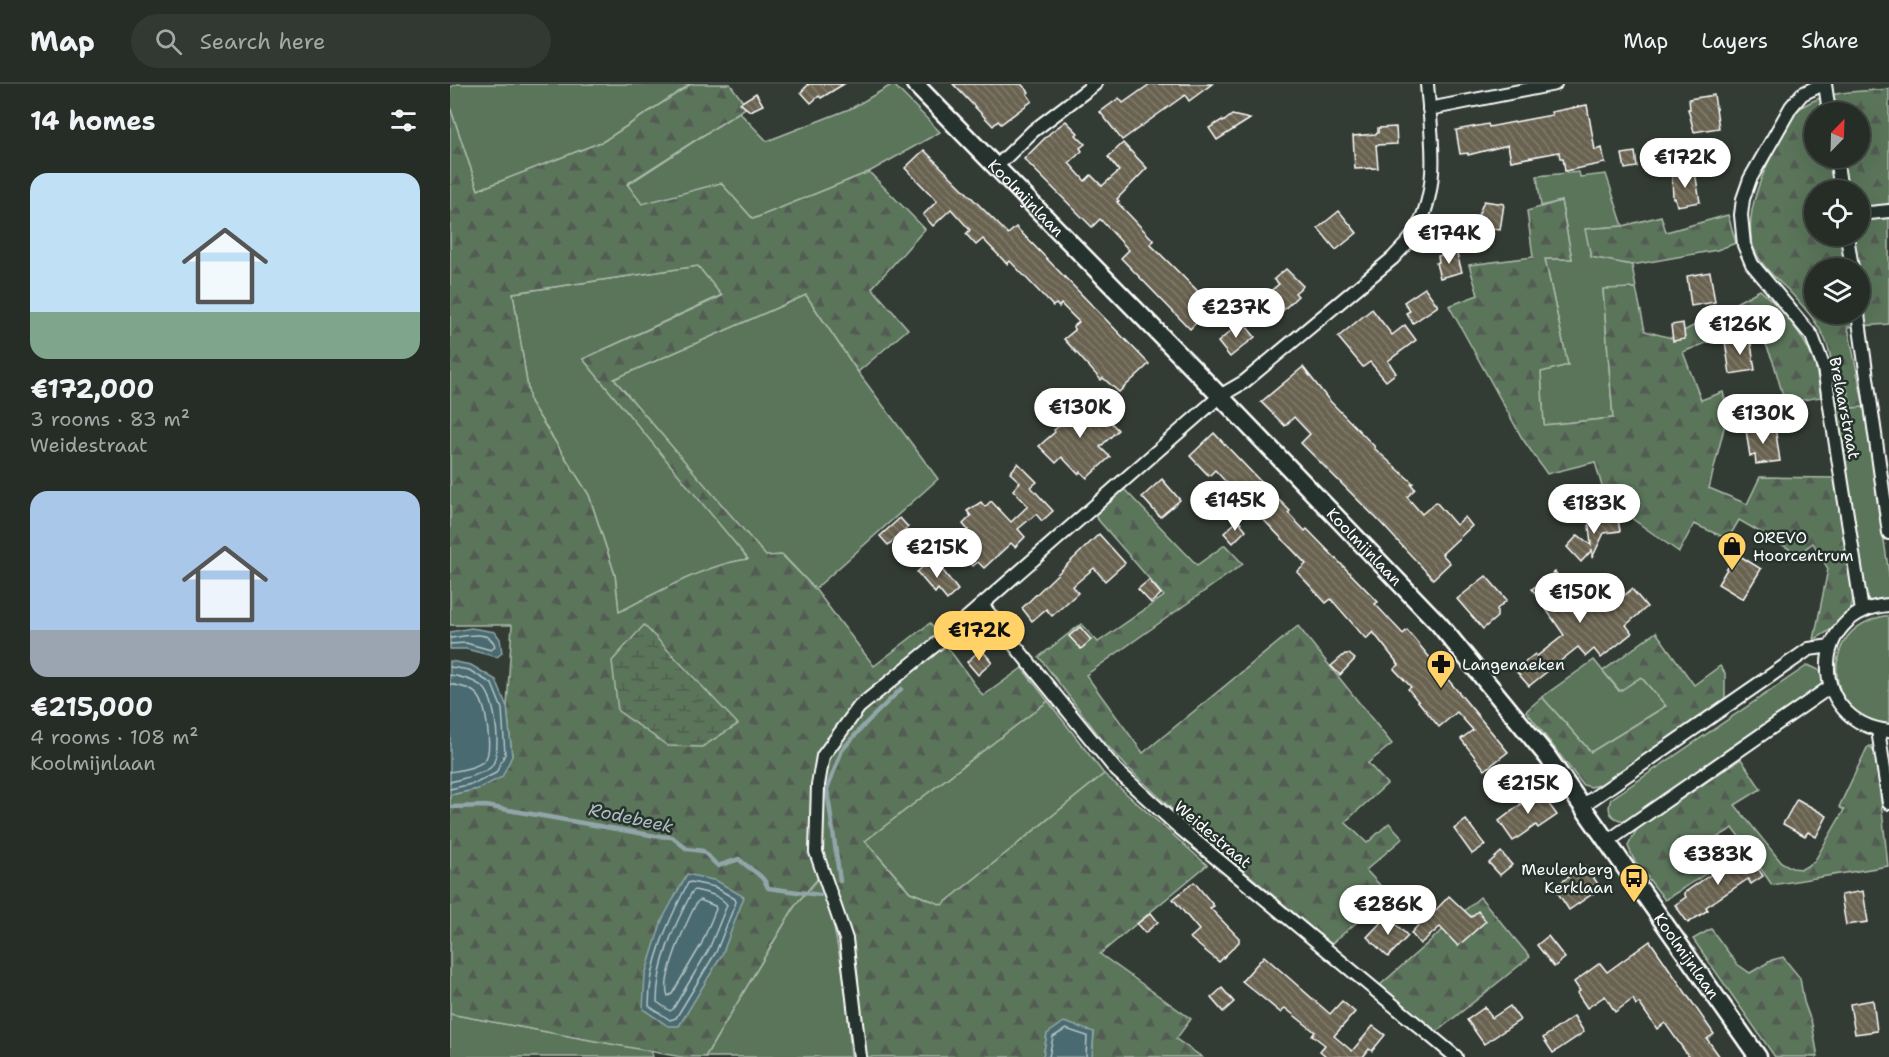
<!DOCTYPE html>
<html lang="en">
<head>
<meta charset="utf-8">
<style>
  body { margin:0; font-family:"Shantell Sans",sans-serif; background:#323933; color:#f1f3f6; height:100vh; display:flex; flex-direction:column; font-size:22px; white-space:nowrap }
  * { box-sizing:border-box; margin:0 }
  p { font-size:20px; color:#a4a8a7 }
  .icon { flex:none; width:33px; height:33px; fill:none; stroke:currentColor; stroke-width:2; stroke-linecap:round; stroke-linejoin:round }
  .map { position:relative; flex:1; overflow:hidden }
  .side { display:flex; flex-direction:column; background:#262d27; width:450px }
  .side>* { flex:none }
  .needle { width:39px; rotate:23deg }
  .buttons { position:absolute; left:1354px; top:18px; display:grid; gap:12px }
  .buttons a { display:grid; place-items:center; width:66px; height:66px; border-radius:50%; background:#262d27; box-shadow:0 6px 24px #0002,0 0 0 2px #424944; font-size:30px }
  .price { position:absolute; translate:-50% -51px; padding:0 14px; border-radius:21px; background:#fff; color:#222; font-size:20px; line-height:39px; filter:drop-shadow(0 2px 3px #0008) }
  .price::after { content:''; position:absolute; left:50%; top:36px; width:18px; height:14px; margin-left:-9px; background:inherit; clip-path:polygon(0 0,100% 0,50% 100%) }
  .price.selected { background:#ffd166; color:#111 }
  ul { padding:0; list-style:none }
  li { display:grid; align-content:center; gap:12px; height:318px; padding:0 30px }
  li span { display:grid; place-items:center; height:186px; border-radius:18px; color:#555 }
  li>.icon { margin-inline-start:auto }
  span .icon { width:108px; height:108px; fill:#fffc; stroke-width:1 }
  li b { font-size:26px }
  h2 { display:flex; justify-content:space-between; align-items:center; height:72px; padding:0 30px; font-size:26px }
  header { display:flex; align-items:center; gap:36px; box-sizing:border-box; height:84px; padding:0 30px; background:#262d27; border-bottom:2px solid #424944 }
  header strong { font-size:28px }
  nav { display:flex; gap:33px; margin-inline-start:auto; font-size:21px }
  .search { width:420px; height:54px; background:#323933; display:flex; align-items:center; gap:15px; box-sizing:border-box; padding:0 21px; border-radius:33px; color:#a4a8a7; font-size:22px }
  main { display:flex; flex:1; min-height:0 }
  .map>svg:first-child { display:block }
  .grass { fill:#5a745a; stroke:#acbaac; stroke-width:1.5 }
  .forest { fill:url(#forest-firs); stroke:#acbaac; stroke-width:1.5; fill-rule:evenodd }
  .wetland { fill:url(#wetland-marsh); stroke:#acbaac; stroke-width:1.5 }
  .water { fill:#496b70; stroke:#92a6a9; stroke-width:1.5 }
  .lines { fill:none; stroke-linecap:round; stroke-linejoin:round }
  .shore { stroke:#b6c4c6; stroke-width:1.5 }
  .stream { stroke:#92a6a9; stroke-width:4.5 }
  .building { fill:url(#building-back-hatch); stroke:#fff; stroke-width:1.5 }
  .street-casing { stroke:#fff; stroke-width:16 }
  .secondary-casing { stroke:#fff; stroke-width:21 }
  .street { stroke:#26332d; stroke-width:12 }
  .secondary { stroke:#26332d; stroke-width:16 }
  .labels { text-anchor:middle; stroke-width:5; stroke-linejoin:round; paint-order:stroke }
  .street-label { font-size:16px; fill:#fff; stroke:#26332d }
  .poi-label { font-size:16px; fill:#fff; stroke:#26332d; text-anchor:start }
  .water-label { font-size:18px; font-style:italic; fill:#adbcbf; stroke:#26332d }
</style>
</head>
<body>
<header>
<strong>Map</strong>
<div class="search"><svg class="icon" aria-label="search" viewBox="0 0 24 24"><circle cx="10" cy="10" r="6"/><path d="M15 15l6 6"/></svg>Search here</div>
<nav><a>Map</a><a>Layers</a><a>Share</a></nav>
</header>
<main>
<section class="side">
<h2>14 homes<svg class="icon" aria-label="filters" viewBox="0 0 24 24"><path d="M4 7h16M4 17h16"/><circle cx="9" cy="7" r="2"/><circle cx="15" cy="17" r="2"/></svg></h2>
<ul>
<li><span style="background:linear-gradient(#bfe0f5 75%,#7fa58c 0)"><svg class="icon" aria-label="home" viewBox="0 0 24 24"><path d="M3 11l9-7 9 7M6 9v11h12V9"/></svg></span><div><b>€172,000</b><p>3 rooms · 83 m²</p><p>Weidestraat</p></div></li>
<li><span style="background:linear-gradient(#a9c7e8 75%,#9aa5b1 0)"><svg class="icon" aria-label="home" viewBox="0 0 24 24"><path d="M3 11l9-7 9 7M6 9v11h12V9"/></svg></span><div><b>€215,000</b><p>4 rooms · 108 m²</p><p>Koolmijnlaan</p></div></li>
</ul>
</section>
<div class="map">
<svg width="1439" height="973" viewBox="0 0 1439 973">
  <defs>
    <pattern id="forest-firs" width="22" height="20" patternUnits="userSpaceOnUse" patternTransform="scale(1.5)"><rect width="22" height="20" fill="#5a745a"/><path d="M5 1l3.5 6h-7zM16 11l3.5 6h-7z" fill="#525c52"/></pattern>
    <pattern id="wetland-marsh" width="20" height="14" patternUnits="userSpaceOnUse" patternTransform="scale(1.5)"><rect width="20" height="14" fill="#5a745a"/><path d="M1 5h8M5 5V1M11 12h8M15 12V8" fill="none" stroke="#525c52"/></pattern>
    <pattern id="building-back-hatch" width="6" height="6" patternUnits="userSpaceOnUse" patternTransform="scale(1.5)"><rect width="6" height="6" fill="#696251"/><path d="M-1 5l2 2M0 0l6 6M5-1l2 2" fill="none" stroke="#807a6b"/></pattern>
  </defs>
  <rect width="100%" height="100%" fill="#333c34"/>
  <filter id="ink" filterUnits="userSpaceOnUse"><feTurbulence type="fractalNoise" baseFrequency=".0167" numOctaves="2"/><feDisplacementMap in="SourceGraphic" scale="12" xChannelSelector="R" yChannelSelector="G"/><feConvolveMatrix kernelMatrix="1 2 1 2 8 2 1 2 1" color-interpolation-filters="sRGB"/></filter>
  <g filter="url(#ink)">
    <g class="grass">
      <polygon points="7,0 241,0 154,57 28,106 0,23 0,3"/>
      <polygon points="443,0 490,48 419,88 303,135 271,99 192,121 177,101 289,28 317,57 402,24"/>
      <polygon points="1129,88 1130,93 1156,90 1173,142 1136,145 1142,172 1182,181 1186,204 1153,206 1163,334 1094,341 1091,288 1118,281 1095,175 1122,175 1111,117 1091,122 1087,92"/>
      <path d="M 248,182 L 272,211 L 133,275 L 299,475 C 257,480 207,509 169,529 L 165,491 L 139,411 L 80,318 L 63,209 Z"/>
      <polygon points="356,211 408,288 488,395 365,505 333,471 316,473 164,295"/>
      <polygon points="1395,297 1402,323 1414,323 1439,490 1439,512 1436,517 1423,519 1414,511 1383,299"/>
      <path d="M 1434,532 L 1439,532 L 1439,641 C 1432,639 1423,639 1416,636 C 1385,621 1378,577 1398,552 C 1408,540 1420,535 1434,532 Z"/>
      <polygon points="1144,576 1169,607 1191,593 1216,622 1141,668 1092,613"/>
      <path d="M 1358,581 L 1371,587 L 1373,594 L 1370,603 L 1175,737 C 1161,735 1156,728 1161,715 Z"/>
      <polygon points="598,617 654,690 492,821 460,808 415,757"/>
      <polygon points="369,793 382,834 396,904 401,973 255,973 346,820"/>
      <polygon points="0,930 201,967 203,973 0,973"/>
    </g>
    <g class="forest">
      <path d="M 241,0 L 280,0 L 297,23 L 177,100 L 192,120 L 271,99 L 303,135 L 419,88 L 475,145 L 422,204 L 458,245 L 408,288 L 356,211 L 164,295 L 316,472 L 332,471 L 365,505 L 424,582 L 480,539 L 533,612 L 572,584 L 598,617 L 415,757 L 460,808 L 492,821 L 654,690 L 757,781 L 650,870 L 741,935 L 726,955 L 752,973 L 642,973 L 644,948 L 597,950 L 593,973 L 415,973 L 377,784 L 346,820 L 255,973 L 231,973 L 0,930 L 0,711 L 28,705 L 62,672 L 57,623 L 62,541 L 0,541 L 0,23 L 28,106 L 154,57 ZM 248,182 L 272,212 L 133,275 L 298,475 C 257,480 206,509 169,528 L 165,491 L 139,411 L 80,318 L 63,209 Z"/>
      <path d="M 1439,5 L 1439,240 L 1398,243 L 1414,323 L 1402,324 L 1395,297 L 1383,298 C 1382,290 1382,280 1380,271 C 1376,247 1355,224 1339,207 C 1327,195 1314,185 1306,169 C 1289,135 1315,83 1331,53 C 1337,42 1343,27 1355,21 C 1380,6 1411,8 1439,5 ZM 1365,28 L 1410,28 L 1410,74 L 1365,74 ZM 1365,106 L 1410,106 L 1410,152 L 1365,152 ZM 1365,184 L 1410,184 L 1410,230 L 1365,230 Z"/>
      <path d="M 1111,117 L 1122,175 L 1095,175 L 1118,281 L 1091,288 L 1094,341 L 1163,334 L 1153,205 L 1186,204 L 1195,247 L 1221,254 L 1310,206 C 1333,226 1355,252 1365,281 C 1368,291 1369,303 1371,313 L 1335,319 L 1324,280 L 1307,239 L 1233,268 L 1251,316 L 1273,308 L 1278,328 L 1259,404 L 1297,420 L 1310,393 L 1385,394 C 1390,422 1411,505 1400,527 C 1393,541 1376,548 1364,556 L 1378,485 L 1363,459 L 1348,470 L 1289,436 L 1278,455 L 1244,440 L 1229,468 L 1167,424 L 1159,427 L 1145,378 L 1097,390 L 1072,354 L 999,222 L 1028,211 L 1019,181 L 1083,173 L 1077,127 Z"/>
      <polygon points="1278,131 1286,159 1267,166 1182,181 1141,173 1135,145 1173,142 1211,132 1216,148"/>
      <polygon points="674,405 747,481 775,461 793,480 636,591 693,669 848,542 942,660 918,679 937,700 895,738 917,759 939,739 953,754 916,786 939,811 881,860 739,741 676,682 653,657 589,573 631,540 648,558 714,512 644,431"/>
      <polygon points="1206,548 1244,601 1270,582 1275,589 1275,614 1153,700 1141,703 1133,701 1076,627 1092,613 1141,668 1216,622 1191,593 1170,607 1153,587"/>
      <polygon points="1420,662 1426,671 1438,782 1322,801 1283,744 1243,768 1257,789 1215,816 1184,776 1178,762 1187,745 1291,675 1311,705 1285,721 1331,778 1342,784 1352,785 1364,778 1394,726 1389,723 1417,664"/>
      <polygon points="1030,813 1080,873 985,949 929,902"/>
      <polygon points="1261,845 1287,880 1300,889 1322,876 1333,873 1350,894 1354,918 1362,940 1368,973 1325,973 1243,855"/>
    </g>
    <polygon class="wetland" points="194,541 288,640 252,663 218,662 168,627 162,577"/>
    <g class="water">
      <polygon points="21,544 45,548 50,555 52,569 47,573 16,565 0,565 0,548"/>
      <polygon points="0,577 21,581 46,596 57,623 62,672 52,693 28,705 0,711"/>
      <polygon points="237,790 267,797 294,813 272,871 229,942 218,942 193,925 195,891 212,836"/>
      <polygon points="614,938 644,948 642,973 593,973 597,950"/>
    </g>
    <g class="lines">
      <g class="shore">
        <path d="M 0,554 C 12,553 42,544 45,563 L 41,566 L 16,559 L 0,560"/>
        <polyline points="0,583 19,586 42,600 52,625 55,670 46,689 26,699 0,705"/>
        <path d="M 0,591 C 12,593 25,596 34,604 C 46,616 53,673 40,684 C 29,692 13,694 0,698"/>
        <path d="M 0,600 C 10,602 23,604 29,613 C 36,623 43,667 35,676 C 27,684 10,686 0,688"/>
        <path d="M 241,798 L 265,803 L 285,815 L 286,818 L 266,868 L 226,934 L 220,936 L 199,922 C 199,878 218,838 238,799 Z"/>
        <path d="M 245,806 C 257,809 270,811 277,821 L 259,865 L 223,925 L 220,927 L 207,918 C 207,879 224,842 242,808 Z"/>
        <path d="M 250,816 L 265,822 L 266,825 L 251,861 L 222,910 L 218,912 C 210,895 238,835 247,818 Z"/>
        <polyline points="599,973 603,953 616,945 637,952 636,973"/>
      </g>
      <g class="stream">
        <path d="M 0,723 L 36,722 L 206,752 L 222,753 L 237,765 L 253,767 L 268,782 L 289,775 C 298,785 314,790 318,804 L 370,811"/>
        <polyline points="390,797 377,705 392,666 416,639 451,605"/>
      </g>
    </g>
    <g class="building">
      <polygon points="357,0 394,0 371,14 369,12 361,19 351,8 358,1"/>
      <polygon points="503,0 571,0 579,8 577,10 582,17 551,40 548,37 543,42"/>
      <polygon points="700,0 762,0 739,17 735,11 672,56 650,28 669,14 673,19"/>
      <polygon points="306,9 313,21 300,27 290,19"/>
      <polygon points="1264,11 1269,44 1244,48 1238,25 1240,25 1239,15"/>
      <polygon points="1137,21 1145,66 1152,64 1155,79 1115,87 1113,74 1110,74 1109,68 1061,77 1058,61 1018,71 1018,69 1010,70 1006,46 1038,40 1039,43 1075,36 1102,31 1101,28"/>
      <polygon points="782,31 800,35 767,56 759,44 772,36 773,38"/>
      <polygon points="616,37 628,49 626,51 635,60 630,64 632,67 619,79 635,97 641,91 652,102 669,87 658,73 673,59 697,84 667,115 669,117 667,118 704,157 700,160 763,222 740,245 671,174 679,166 650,135 642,143 574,75 600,49"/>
      <polygon points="946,43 947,60 926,61 928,84 905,85 903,52 925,50 928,49 928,44"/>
      <polygon points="474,66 558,150 566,143 699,280 669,308 653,294 651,296 614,255 625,246 623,243 629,238 611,220 609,223 606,220 603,222 560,177 557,180 533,155 526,161 516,150 520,146 501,125 483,142 473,131 487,117 455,84"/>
      <polygon points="1185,68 1187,83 1175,85 1172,70"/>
      <polygon points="1245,88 1250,118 1227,122 1225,114 1223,114 1222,92"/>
      <polygon points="1034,117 1054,120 1050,146 1036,144 1036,147 1024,145 1026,134 1027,134"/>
      <polygon points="889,127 907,149 886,166 868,144"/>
      <polygon points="1006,167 1012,188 990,194 986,179 989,178 988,172"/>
      <polygon points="836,185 853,202 845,209 848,212 827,232 812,214 829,200 824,195"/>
      <polygon points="1260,188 1265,218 1241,222 1237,192"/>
      <polygon points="975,204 988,222 963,239 956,229 960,227 954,218"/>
      <polygon points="922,225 942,251 955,241 966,256 938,277 946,289 936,297 920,278 913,283 888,253"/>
      <polygon points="792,237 805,253 780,273 768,258"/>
      <polygon points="1233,239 1235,255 1223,257 1221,241"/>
      <polygon points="1300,253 1305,286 1280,290 1275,257"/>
      <polygon points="853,283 878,315 925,363 924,364 963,399 961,400 965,405 957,413 972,430 986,418 1006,441 1015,433 1022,442 992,470 1000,479 983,495 930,438 851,359 860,350 844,333 835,342 811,318"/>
      <polygon points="626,317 632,323 637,319 648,330 650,327 668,346 650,363 660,373 637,394 631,388 628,390 612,373 606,379 589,362 605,348 604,346 609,342 605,338"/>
      <polygon points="1325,343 1330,377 1306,380 1305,371 1300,372 1296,346"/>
      <polygon points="764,349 812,399 799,411 793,405 788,410 786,409 765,386 759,392 740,372"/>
      <polygon points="568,379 587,398 581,403 603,427 592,437 586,430 568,445 575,453 565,463 561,459 534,484 528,478 523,482 503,460 518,446 513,440 521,432 517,427 531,418 535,423 541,417 561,438 578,422 563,406 570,398 560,389"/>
      <polygon points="712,395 730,416 710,433 692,413"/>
      <polygon points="828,415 840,427 838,429 855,447 857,445 928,518 925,520 953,550 957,546 1058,668 1035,686 1011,655 1023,646 1007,628 989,643 958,605 961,603 944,585 949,581 923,548 916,555 881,515 876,519 847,488 856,480 810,432"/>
      <polygon points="1167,430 1170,447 1154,449 1142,474 1142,466 1131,478 1117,463 1128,451 1141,461 1138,431"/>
      <polygon points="450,434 458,443 438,461 430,452"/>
      <polygon points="788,436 796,446 783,459 774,449"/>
      <polygon points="649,450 675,479 655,497 644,484 623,502 628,509 602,532 596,525 582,537 572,524"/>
      <polygon points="1290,472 1311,485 1293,515 1268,500 1281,478 1285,480"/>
      <polygon points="483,474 508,506 497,516 488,505 485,509 467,488"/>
      <polygon points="1105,488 1116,503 1121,499 1131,513 1144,502 1161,522 1182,505 1197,523 1176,541 1182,549 1151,574 1144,565 1136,572 1128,563 1079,602 1065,586 1085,570 1087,572 1114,551 1082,505"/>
      <polygon points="1036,492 1057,516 1047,525 1047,533 1033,545 1007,515"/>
      <polygon points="699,496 711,510 701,519 688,505"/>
      <polygon points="630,543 641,556 631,565 619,552"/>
      <polygon points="531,565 542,578 528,591 517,578"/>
      <polygon points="895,570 899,570 905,575 890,591 881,582"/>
      <polygon points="1087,704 1107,731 1088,744 1086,741 1063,757 1049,737 1071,720 1069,717"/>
      <polygon points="1347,715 1377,732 1366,753 1358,748 1355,752 1333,740"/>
      <polygon points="1016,736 1035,761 1022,770 1004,745"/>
      <polygon points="1296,766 1313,792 1301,800 1298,795 1256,823 1258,826 1238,839 1225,821 1236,813 1234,809"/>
      <polygon points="1051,768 1062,781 1050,791 1039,779"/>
      <polygon points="1135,782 1151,804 1119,826 1104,803"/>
      <polygon points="744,798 764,822 760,824 789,854 789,858 769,878 740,854 749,846 723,815"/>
      <polygon points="1413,807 1418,838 1396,841 1391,811"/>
      <polygon points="999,812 1021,833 1028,827 1036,837 1008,862 990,843 970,860 961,849 982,826 984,828"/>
      <polygon points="701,829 708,838 695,849 687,840"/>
      <polygon points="937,832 958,852 938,873 917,853"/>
      <polygon points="1098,852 1115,874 1104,883 1087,861"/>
      <polygon points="1200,857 1264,950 1257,955 1270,973 1239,973 1215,939 1207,945 1189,919 1186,921 1183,915 1165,928 1155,912 1137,924 1127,909 1130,907 1124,898 1150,879 1157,888"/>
      <polygon points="814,872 880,930 892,917 905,928 884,952 902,967 923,942 935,951 922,967 919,965 913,973 877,973 870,967 875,961 862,951 865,948 835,924 831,929 792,897"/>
      <polygon points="772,904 784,918 773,928 761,914"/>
      <polygon points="1423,916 1427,947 1405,950 1400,920"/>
      <polygon points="1060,922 1070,936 1034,960 1017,936 1035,923 1042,934"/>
      <polygon points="1124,932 1134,948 1103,969 1093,954"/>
    </g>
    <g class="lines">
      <g class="street-casing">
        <g id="street">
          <polyline points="1373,0 1352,10 1341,23 1300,95 1293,115 1291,131 1294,161 1302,180 1362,252 1374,284 1412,527"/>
          <polyline points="1375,0 1379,28"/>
          <polyline points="979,25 1105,0"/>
          <polyline points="1386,74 1391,106"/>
          <polyline points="546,83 583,47 645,0"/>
          <polyline points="1410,130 1439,127"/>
          <polyline points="1397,152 1402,184"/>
          <polyline points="1408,230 1439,449"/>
          <polyline points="532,521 666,686 731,745 1006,973"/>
          <path d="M 1439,521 C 1358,526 1357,638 1439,647"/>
          <polyline points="1428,646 1439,719"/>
          <polyline points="1132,722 1359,565 1381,562"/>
          <polyline points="1158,757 1380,603"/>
          <path d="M 410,973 L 396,855 L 366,768 L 368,701 L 373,672 L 409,623 L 495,553 L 770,312 L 794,298 L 943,174 C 950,166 959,158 964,150 C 992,104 981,50 977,0"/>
        </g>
      </g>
      <g class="secondary-casing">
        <g id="secondary">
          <path id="s1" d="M 465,0 L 770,312 L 989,540 L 1097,672 L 1308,973"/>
        </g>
      </g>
      <use href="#street" class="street"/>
      <use href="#secondary" class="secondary"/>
    </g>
  </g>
  <defs>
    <g id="shop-pin" transform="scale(1.5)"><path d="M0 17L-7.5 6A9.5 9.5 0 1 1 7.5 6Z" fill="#ffd166" stroke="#26332d"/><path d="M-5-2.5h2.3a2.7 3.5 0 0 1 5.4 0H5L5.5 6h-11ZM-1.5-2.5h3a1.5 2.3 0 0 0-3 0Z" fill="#111"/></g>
    <g id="pharmacy-pin" transform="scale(1.5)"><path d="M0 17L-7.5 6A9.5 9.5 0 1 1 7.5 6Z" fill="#ffd166" stroke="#26332d"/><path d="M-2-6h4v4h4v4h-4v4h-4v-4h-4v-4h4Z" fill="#111"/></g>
    <g id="bus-pin" transform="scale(1.5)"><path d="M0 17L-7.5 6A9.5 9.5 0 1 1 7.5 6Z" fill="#ffd166" stroke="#26332d"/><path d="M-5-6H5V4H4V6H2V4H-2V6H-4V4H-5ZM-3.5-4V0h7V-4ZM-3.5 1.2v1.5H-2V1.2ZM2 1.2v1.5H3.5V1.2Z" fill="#111"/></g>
  </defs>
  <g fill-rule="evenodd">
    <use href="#shop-pin" x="1282" y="462"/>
    <use href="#pharmacy-pin" x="991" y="580"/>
    <use href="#bus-pin" x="1184" y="794"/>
  </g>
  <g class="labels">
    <g class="street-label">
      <text dy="6" stroke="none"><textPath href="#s1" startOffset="159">Koolmijnlaan</textPath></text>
      <text transform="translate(1395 324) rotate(79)" y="6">Brelaarstraat</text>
      <text dy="6" stroke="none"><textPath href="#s1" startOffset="645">Koolmijnlaan</textPath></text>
      <text transform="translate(763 750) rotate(40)" y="6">Weidestraat</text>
      <text dy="6" stroke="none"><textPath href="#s1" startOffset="1167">Koolmijnlaan</textPath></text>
    </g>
    <g class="poi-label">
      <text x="1303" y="459">OREVO<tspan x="1303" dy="18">Hoorcentrum</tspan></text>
      <text x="1012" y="586">Langenaeken</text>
      <text x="1163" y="791" text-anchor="end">Meulenberg<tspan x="1163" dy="18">Kerklaan</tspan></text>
    </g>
    <g class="water-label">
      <text transform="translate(181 734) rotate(12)" y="6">Rodebeek</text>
    </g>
  </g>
</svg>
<div class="buttons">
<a><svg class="needle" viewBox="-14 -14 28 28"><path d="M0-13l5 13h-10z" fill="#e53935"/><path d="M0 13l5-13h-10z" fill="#a4a8a7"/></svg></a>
<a><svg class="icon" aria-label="locate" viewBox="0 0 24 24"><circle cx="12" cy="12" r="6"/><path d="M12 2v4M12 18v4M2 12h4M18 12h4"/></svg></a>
<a><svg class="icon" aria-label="layers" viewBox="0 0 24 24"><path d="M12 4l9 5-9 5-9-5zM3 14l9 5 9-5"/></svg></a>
</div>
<b class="price" style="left:1235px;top:105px">€172K</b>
<b class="price" style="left:999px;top:181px">€174K</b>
<b class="price" style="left:786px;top:255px">€237K</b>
<b class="price" style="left:1290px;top:272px">€126K</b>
<b class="price" style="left:630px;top:355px">€130K</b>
<b class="price" style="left:1313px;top:361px">€130K</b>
<b class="price" style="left:785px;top:448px">€145K</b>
<b class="price" style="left:1144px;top:451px">€183K</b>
<b class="price" style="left:487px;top:495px">€215K</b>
<b class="price" style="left:1130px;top:540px">€150K</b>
<b class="price selected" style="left:529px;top:578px">€172K</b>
<b class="price" style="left:1078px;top:731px">€215K</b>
<b class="price" style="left:1268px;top:802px">€383K</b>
<b class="price" style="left:938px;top:852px">€286K</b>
</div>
</main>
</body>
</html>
